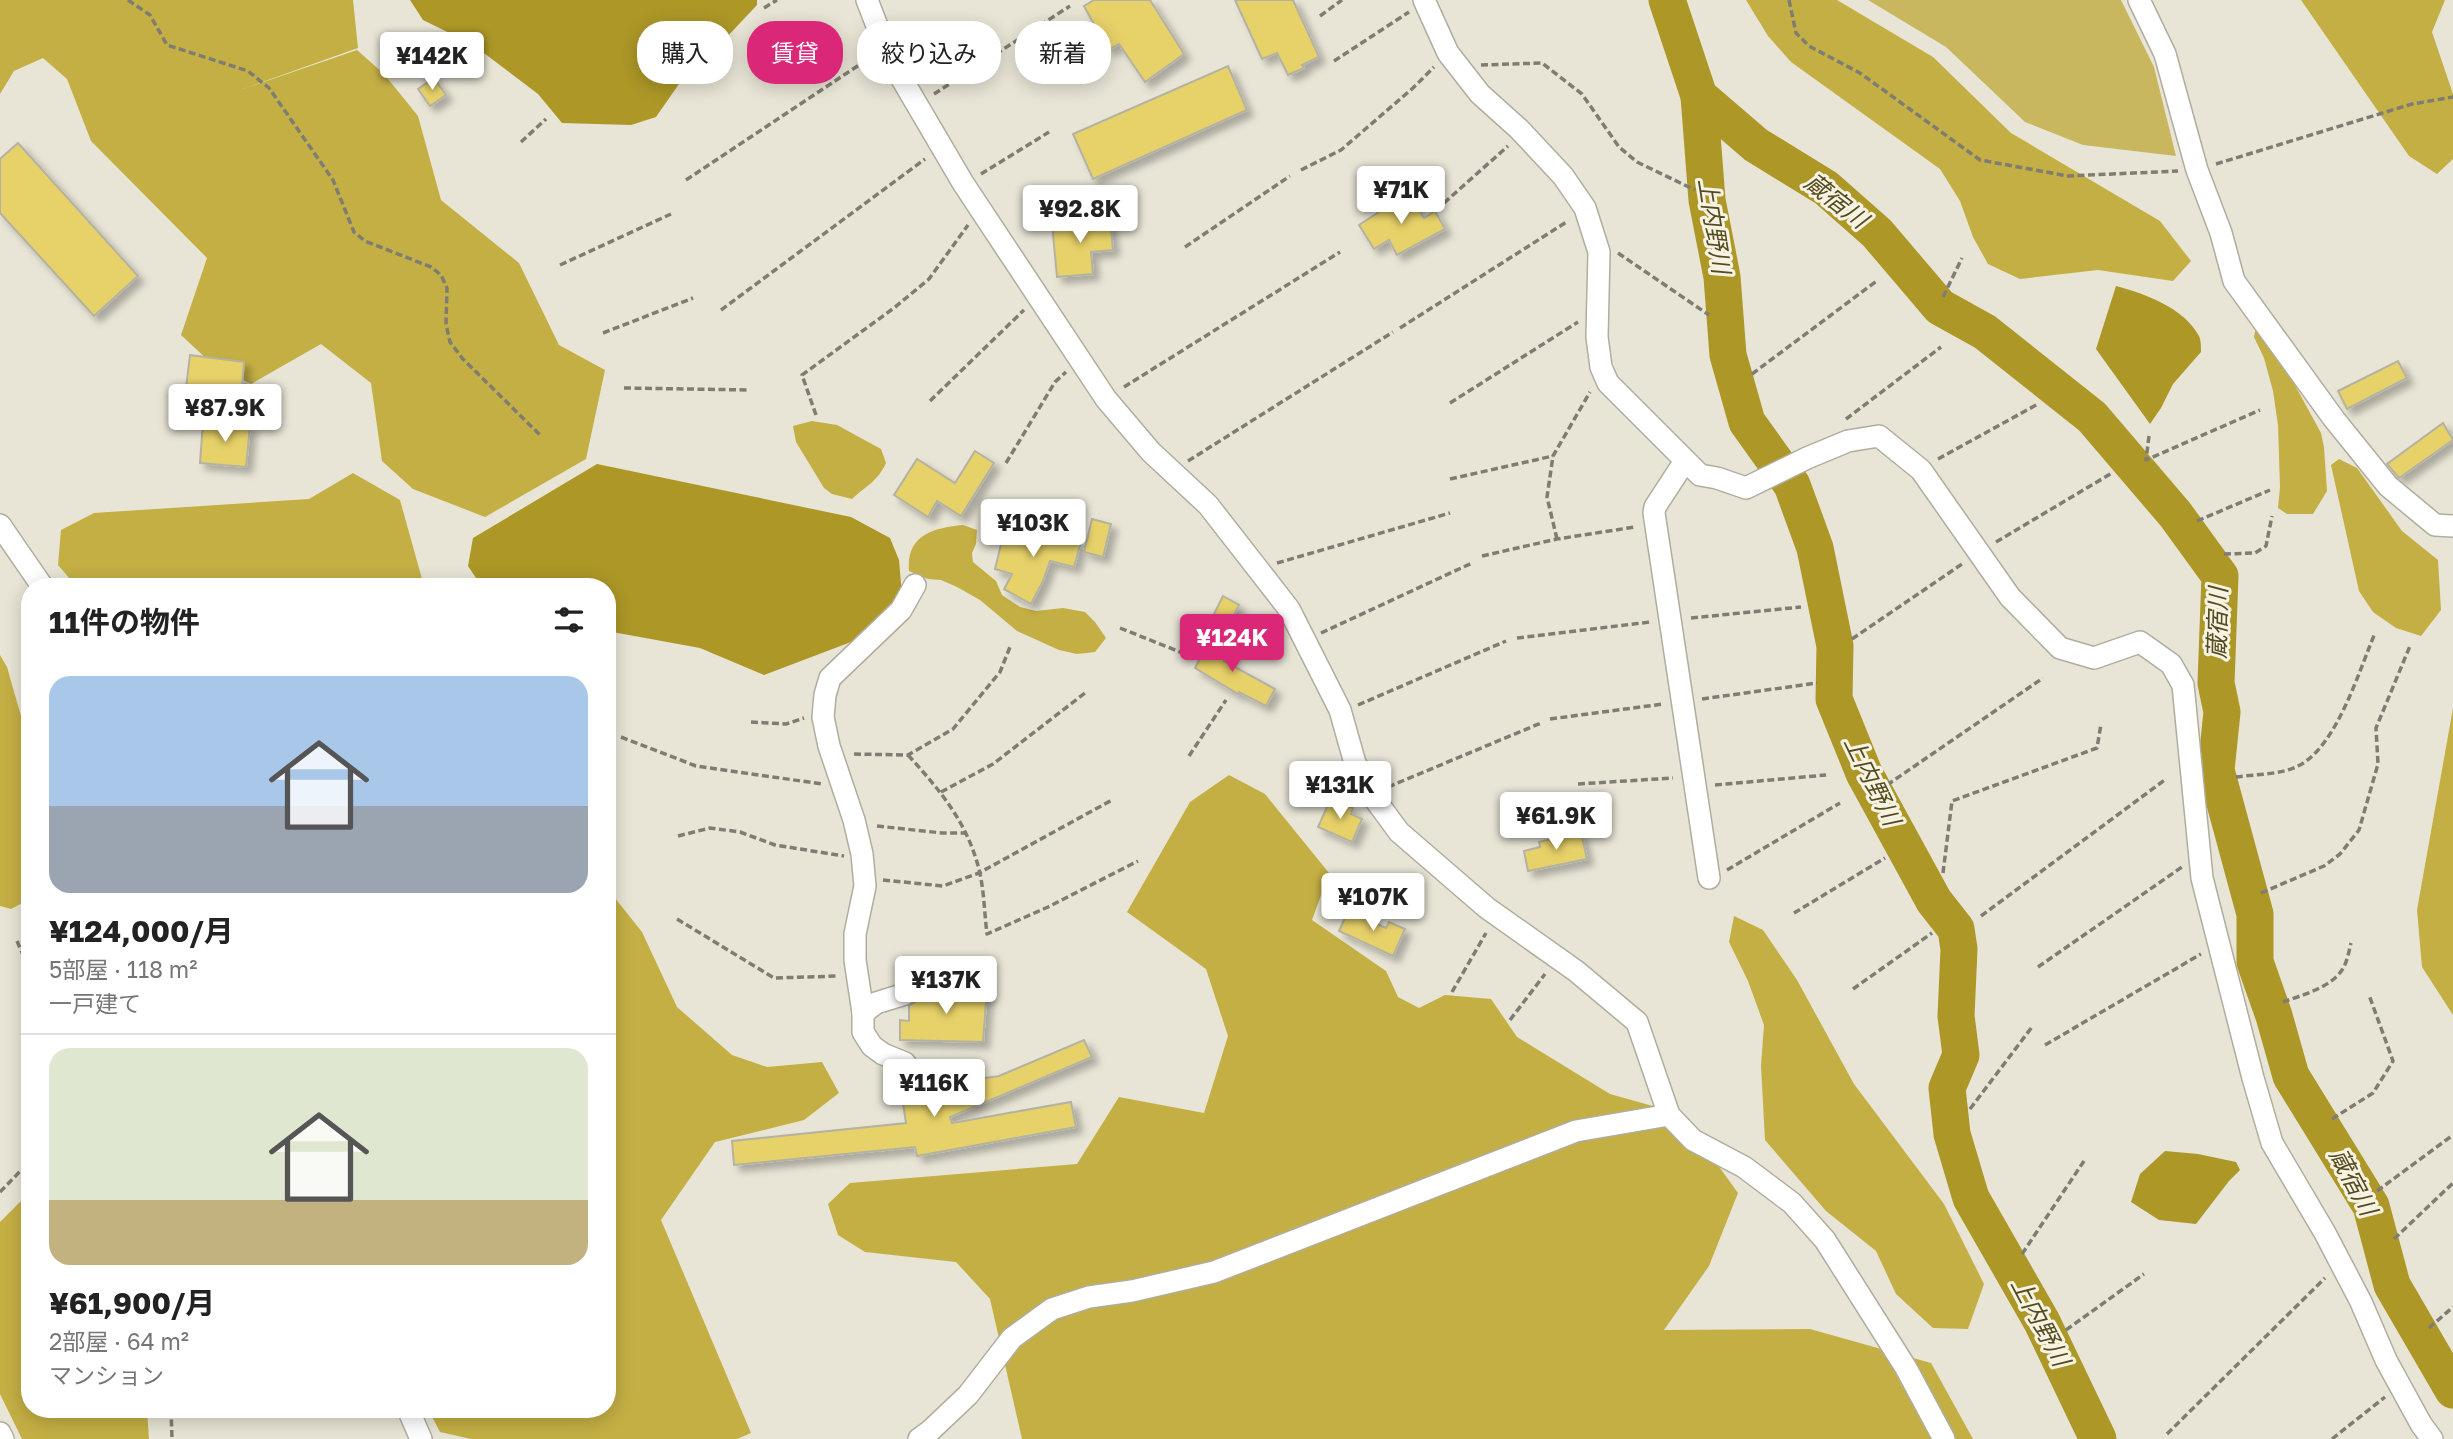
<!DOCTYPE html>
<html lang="ja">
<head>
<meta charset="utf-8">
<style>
  body { margin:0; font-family:"Golos Text","Noto Sans JP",sans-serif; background:#f6f6f6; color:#222; height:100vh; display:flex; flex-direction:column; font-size:26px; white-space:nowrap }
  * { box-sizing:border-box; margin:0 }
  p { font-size:23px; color:#767676 }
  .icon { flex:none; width:38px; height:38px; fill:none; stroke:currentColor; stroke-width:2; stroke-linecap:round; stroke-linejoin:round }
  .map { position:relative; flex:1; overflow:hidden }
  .sheet { position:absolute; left:21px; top:578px; width:595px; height:840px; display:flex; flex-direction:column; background:#fff; border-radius:28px; box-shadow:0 4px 18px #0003 }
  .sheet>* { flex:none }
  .hud { position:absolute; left:637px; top:21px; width:665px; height:63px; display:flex; gap:14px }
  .price { position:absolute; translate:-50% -60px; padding:0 16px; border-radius:7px; background:#fff; color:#222; font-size:23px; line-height:46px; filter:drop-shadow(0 2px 4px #0008) }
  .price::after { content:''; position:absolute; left:50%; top:42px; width:21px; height:16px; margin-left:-10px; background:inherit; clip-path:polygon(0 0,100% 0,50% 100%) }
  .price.current { background:#db2777; color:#fff }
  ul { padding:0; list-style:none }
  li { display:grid; align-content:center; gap:14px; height:371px; padding:0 28px }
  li+li { border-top:2px solid #e0e0e0 }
  li span { display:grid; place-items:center; height:217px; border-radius:21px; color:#555 }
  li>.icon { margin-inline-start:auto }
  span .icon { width:126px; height:126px; fill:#fffc; stroke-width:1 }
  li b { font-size:30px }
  h2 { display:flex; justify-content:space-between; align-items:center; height:84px; padding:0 28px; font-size:30px }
  .chip { padding:0 24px; border-radius:28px; background:#fff; box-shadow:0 4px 18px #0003; font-size:24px; line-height:63px }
  .chip.current { background:#db2777; color:#fff }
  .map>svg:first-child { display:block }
  .green { fill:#c8b75f }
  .forest { fill:#c4af44 }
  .water { fill:#ac9727 }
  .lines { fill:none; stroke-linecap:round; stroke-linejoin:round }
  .river { stroke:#ac9727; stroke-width:37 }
  .building { fill:#e7d169; stroke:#b4b2a3; stroke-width:2; filter:url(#shadow) }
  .minor-casing { stroke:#b0ad9e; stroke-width:24 }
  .path { stroke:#7f7d73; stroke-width:3.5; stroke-dasharray:7 3.5; stroke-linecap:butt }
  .minor { stroke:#fff; stroke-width:21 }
  .labels { text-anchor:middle; stroke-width:6; stroke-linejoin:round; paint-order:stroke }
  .water-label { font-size:24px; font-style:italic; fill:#544b20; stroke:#f6f3e3 }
</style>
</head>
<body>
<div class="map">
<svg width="2453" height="1439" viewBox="0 0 2453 1439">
  <defs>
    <filter id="shadow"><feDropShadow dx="6" dy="6" stdDeviation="3.5" flood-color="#0004"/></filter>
  </defs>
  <rect width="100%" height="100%" fill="#e8e5d6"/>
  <polygon class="green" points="1868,0 2121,0 2154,67 2176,156 2083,145 2025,122 1946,47"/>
  <g class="forest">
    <polygon points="0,0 353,0 358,48 243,89 357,50 384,74 418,116 441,200 519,263 559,345 605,370 586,459 485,517 413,489 382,461 371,383 321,344 251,384 210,362 181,335 207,258 91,141 67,79 43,58 14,71 0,94"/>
    <polygon points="1746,0 1837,0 1933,57 2011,133 2160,221 2191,261 2173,281 2098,270 2020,279 1988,264 1973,237 1960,201 1940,169 1791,62 1768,36"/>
    <polygon points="2301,0 2445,0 2432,32 2453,94 2453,159 2437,174 2409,156"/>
    <polygon points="2256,326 2285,367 2321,433 2324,447 2327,491 2313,514 2287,514 2278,508 2280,487 2278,425 2273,391 2264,358 2254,337"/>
    <path d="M 812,421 L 837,425 L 881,449 L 886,463 C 877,482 867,485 852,499 L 832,494 L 824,488 L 796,442 L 793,426 Z"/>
    <polygon points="2339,459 2357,468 2402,531 2438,560 2441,610 2421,636 2396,628 2373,612 2359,591 2331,465"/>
    <polygon points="353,473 400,500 424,586 76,586 58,565 61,530 94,513 309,499"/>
    <path d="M 963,525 L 977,530 L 976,544 L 972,553 L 973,562 L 996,581 L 1002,595 L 1020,607 L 1036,611 L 1063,608 L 1085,612 L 1095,622 L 1106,638 L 1095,652 L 1077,654 L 1059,650 L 1017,631 L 980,600 L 957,587 L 941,580 L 928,579 L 909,571 C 906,535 933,528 963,525 Z"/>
    <polygon points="0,655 7,667 30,748 30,899 11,909 0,906"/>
    <polygon points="2453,708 2453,1015 2422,967 2417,910"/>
    <polygon points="1229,775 1265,794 1329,873 1312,920 1386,971 1398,997 1419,1008 1445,995 1491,999 1517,1037 1610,1094 1681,1114 1738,1193 1709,1266 1664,1330 1810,1329 1931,1363 1973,1439 1022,1439 990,1299 956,1262 865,1252 838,1235 828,1204 850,1183 1077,1164 1119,1097 1204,1113 1228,1036 1206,969 1127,912 1190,802"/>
    <polygon points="607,888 642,932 677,1007 732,1055 767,1067 822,1062 839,1093 804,1120 715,1142 661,1220 751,1433 737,1439 471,1439 440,1432 428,1409 607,1409"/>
    <polygon points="1734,916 1763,930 1797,980 1854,1084 1944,1204 1984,1284 1968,1329 1933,1328 1896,1294 1876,1251 1826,1211 1765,1140 1761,1066 1764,1025 1748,981 1729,942"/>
    <polygon points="30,1192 30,1409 147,1409 149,1439 22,1439 0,1394 0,1222"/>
  </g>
  <g class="water">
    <polygon points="410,0 757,0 757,5 725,39 688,71 656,117 631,125 562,123 538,94 472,44 423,20"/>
    <path d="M 2116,286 C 2145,294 2183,307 2199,336 C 2201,340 2201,347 2201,352 L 2173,384 L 2161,408 L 2150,424 L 2096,349 Z"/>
    <polygon points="597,464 851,517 890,538 899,560 902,595 851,642 764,675 700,648 607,631 607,586 484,586 480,584 468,566 473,538"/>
    <polygon points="2165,1151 2198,1154 2236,1162 2240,1170 2229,1181 2196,1224 2159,1220 2131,1202 2140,1174"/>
  </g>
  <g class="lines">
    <g class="river">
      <polyline points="1667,0 1699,96 1756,145 1826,188 1877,233 1940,307 1985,332 2092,417 2175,514 2220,576 2216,683 2222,712 2216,770 2255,914 2255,962 2274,1016 2291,1076 2371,1206 2392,1285 2453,1390"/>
      <polyline points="1699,96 1707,200 1722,277 1728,355 1747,422 1792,485 1815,548 1835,646 1834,699 1864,773 1934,901 1956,929 1959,949 1956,1016 1961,1055 1947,1088 1952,1134 1971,1198 2042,1322 2098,1439"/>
    </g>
  </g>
  <g class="building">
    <polygon points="1094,0 1150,0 1184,54 1145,82 1119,44 1108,50 1084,6"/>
    <polygon points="1235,0 1293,0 1319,57 1302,65 1304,68 1288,75 1277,53 1262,59"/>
    <polygon points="1228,66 1247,110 1093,179 1073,134"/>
    <polygon points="434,78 446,95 430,106 418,89"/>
    <polygon points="18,143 138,276 94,316 0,213 0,159"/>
    <polygon points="1408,193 1424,218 1435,211 1445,229 1397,255 1389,240 1374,249 1359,225"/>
    <polygon points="1110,218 1113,250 1091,252 1093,274 1057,277 1052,223"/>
    <polygon points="190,355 244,362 241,394 186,388"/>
    <polygon points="2398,361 2407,378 2347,409 2338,391"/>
    <polygon points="203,422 250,426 246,467 200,463"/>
    <polygon points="2443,423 2453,440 2399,478 2387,464"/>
    <polygon points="975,451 994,463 961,516 937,501 928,517 894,495 917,459 955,483"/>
    <polygon points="1092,519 1111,524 1103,557 1084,552"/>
    <polygon points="1014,523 1081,542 1074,567 1050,561 1043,581 1031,604 1004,589 1012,574 995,569 1002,540 1009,541"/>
    <polygon points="1223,596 1239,605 1226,630 1210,622"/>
    <polygon points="1211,638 1230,649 1224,661 1275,689 1266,706 1239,692 1238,694 1195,668"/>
    <polygon points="1331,798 1353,808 1351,814 1362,819 1352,842 1318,827"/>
    <polygon points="1581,832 1587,859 1528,871 1524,851 1540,847 1539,842"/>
    <polygon points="1348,911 1386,928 1389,922 1405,929 1393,956 1339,931"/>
    <polygon points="916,987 987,989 983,1042 900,1040 900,1020 909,1021 909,1006 915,1002 918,996"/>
    <polygon points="1084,1040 1092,1057 950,1117 952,1123 1071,1102 1076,1127 917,1156 915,1147 734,1165 732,1141 906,1123 901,1090 999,1076"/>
  </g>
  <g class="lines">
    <g class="minor-casing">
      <g id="minor">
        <polyline points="867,0 889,57 963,183 1106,399 1151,452 1208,505 1289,609 1340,710 1355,763 1374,798 1399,832 1487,908 1576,971 1637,1022 1669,1115 1693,1140 1744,1167 1792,1203 1825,1240 1906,1368 1944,1439"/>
        <polyline points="1424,0 1448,53 1480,94 1519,129 1563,176 1585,208 1599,252 1597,337 1601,367 1608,383 1700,475 1717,478 1746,488 1807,458 1848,441 1879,436 1921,470 2010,597 2060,648 2094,658 2140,642 2171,664 2183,685 2202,878 2253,1078 2272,1143 2325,1233 2361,1302 2386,1360 2421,1424 2432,1439"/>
        <polyline points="2139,0 2165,54 2197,170 2221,233 2234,281 2334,419 2388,486 2435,525 2453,526"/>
        <polyline points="1685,461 1655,507 1654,513 1709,878"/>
        <polyline points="0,525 42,586"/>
        <polyline points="863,1013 876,1003 905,994"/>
        <polyline points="905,1063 883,1054 872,1046 863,1032 863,1013 855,960 855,934 865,886 862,854 854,820 829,746 823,717 825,695 830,678 901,610 915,585"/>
        <polyline points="408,1409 421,1439"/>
        <polyline points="0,1433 3,1439"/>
        <polyline points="919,1439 930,1431 968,1395 1012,1338 1052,1309 1089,1297 1132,1291 1214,1272 1576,1131 1669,1115"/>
      </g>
    </g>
    <g class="path">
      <polyline points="128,0 150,15 167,45 248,71 269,88 333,180 354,232 365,241 431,267 441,275 447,288 446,324 450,342 462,358 542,437"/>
      <polyline points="1789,0 1796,33 1809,46 1860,73 1980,160 2068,176 2178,171"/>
      <polyline points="764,8 777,0"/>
      <polyline points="1320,16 1342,0"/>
      <polyline points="1334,61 1409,12"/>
      <polyline points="1481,65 1542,63 1582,94 1619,147 1637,162 1695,190"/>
      <polyline points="934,94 1070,6"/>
      <polyline points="521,142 546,119"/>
      <polyline points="2216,164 2412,104 2453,97"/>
      <polyline points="1301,170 1341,150 1413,88 1434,67"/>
      <polyline points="981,174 1049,132"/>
      <polyline points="686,180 868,59"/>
      <polyline points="1444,203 1508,146"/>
      <polyline points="1185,247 1290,176"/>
      <polyline points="1618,253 1709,315"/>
      <polyline points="560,265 671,214"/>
      <polyline points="1943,297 1962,258"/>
      <polyline points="721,310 925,159"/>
      <polyline points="1400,328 1568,221"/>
      <polyline points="603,333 693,298"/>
      <polyline points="1752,374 1878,280"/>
      <polyline points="1124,387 1340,252"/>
      <polyline points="624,388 750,390"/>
      <polyline points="930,401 1024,310"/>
      <polyline points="1450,403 1578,322"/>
      <polyline points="816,415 802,375 894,308 929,279 968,225"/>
      <polyline points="1846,419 1941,347"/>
      <polyline points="2149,436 2146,460 2260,410"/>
      <polyline points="1938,459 2038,404"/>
      <polyline points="1188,461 1393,332"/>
      <polyline points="1006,463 1055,382 1066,372"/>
      <polyline points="1450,479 1553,456"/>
      <polyline points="2197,521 2270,490"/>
      <polyline points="1557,539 1547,497 1553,456 1590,392"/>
      <polyline points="1996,542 2112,473"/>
      <polyline points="2224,554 2255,553 2266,546 2272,516"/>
      <polyline points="1482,556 1557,539 1635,527"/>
      <polyline points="1277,563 1450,513"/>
      <polyline points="1691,618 1801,607"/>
      <polyline points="1120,628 1190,656"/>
      <polyline points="1321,633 1472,563"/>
      <polyline points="1517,638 1650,622"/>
      <polyline points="1852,639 1962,564"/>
      <polyline points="1702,699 1817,683"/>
      <polyline points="1358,705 1506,641"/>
      <polyline points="1550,719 1663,704"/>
      <polyline points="751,722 786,724 804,718"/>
      <polyline points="621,737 696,766 822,784"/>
      <polyline points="854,754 908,755 953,729 1000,672 1010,647"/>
      <path d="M 908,755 C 937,787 963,817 976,859 C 984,882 984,910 987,934 L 1048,907 L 1138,861"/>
      <polyline points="1189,756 1226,700"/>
      <path d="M 2236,777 C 2256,774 2282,775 2300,765 C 2337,745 2359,671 2375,633"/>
      <polyline points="1578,784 1673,778"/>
      <polyline points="1715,785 1826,775"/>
      <polyline points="1887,785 2043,678"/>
      <polyline points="1388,787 1541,723"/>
      <polyline points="941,792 993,764 1085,693"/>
      <polyline points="877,826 942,833 965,833"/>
      <polyline points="678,836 710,828 740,832 775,845 844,856"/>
      <polyline points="1727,870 1840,803"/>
      <polyline points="1943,873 1952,801 2097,748 2101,724"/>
      <polyline points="883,880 943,886 979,873 1112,800"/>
      <polyline points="2261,893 2324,866 2340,854 2359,830 2378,764 2376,728 2410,646"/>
      <polyline points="1794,913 1885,858"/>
      <polyline points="1981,916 2166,779"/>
      <polyline points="677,919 774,978 838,976"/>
      <polyline points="17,941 30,971"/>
      <polyline points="2038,967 2182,867"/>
      <polyline points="1853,989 1932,933"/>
      <polyline points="1452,992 1486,933"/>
      <path d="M 2283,1002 C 2302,995 2330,988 2342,970 C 2347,963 2349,951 2351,943"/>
      <polyline points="1510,1020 1545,974"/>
      <polyline points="2045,1045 2201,954"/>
      <polyline points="1970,1109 2032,1027"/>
      <polyline points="2332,1119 2373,1093 2393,1061 2369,995"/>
      <polyline points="2377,1191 2453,1135"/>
      <polyline points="0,1192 30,1161"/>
      <polyline points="2394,1239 2453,1183"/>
      <polyline points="2022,1254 2084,1161"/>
      <polyline points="2429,1328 2453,1307"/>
      <polyline points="2066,1330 2144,1274"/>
      <polyline points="171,1409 172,1439"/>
      <polyline points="2167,1434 2325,1278"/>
      <polyline points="2332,1439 2385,1397"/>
    </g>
    <use href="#minor" class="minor"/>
  </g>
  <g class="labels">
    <g class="water-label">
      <text transform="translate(1836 201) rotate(38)" y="8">蔵宿川</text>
      <text transform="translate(1714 226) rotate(81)" y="8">上内野川</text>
      <text transform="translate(2218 623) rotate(-89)" y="8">蔵宿川</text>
      <text transform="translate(1872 781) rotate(64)" y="8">上内野川</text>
      <text transform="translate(2353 1182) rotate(62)" y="8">蔵宿川</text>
      <text transform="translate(2040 1322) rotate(62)" y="8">上内野川</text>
    </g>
  </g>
</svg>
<b class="price" style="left:432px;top:92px">¥142K</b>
<b class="price" style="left:1401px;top:226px">¥71K</b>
<b class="price" style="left:1080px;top:245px">¥92.8K</b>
<b class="price" style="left:225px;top:444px">¥87.9K</b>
<b class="price" style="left:1033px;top:559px">¥103K</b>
<b class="price current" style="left:1232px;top:674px">¥124K</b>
<b class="price" style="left:1340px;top:821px">¥131K</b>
<b class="price" style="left:1556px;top:852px">¥61.9K</b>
<b class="price" style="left:1373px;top:933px">¥107K</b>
<b class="price" style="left:946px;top:1016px">¥137K</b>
<b class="price" style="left:934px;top:1119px">¥116K</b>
<div class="hud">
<a class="chip">購入</a>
<a class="chip current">賃貸</a>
<a class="chip">絞り込み</a>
<a class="chip">新着</a>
</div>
<section class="sheet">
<h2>11件の物件<svg class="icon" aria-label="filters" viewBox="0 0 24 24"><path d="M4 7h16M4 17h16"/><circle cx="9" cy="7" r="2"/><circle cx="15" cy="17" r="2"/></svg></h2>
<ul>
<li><span style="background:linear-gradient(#a9c7e8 60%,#9aa5b1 0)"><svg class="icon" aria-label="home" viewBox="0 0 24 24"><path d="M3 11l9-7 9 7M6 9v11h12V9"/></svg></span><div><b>¥124,000/月</b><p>5部屋 · 118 m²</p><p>一戸建て</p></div></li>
<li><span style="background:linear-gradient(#dfe7d0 70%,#c2b280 0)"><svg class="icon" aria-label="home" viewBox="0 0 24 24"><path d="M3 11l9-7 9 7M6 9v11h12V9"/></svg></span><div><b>¥61,900/月</b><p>2部屋 · 64 m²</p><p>マンション</p></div></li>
</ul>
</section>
</div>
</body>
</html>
